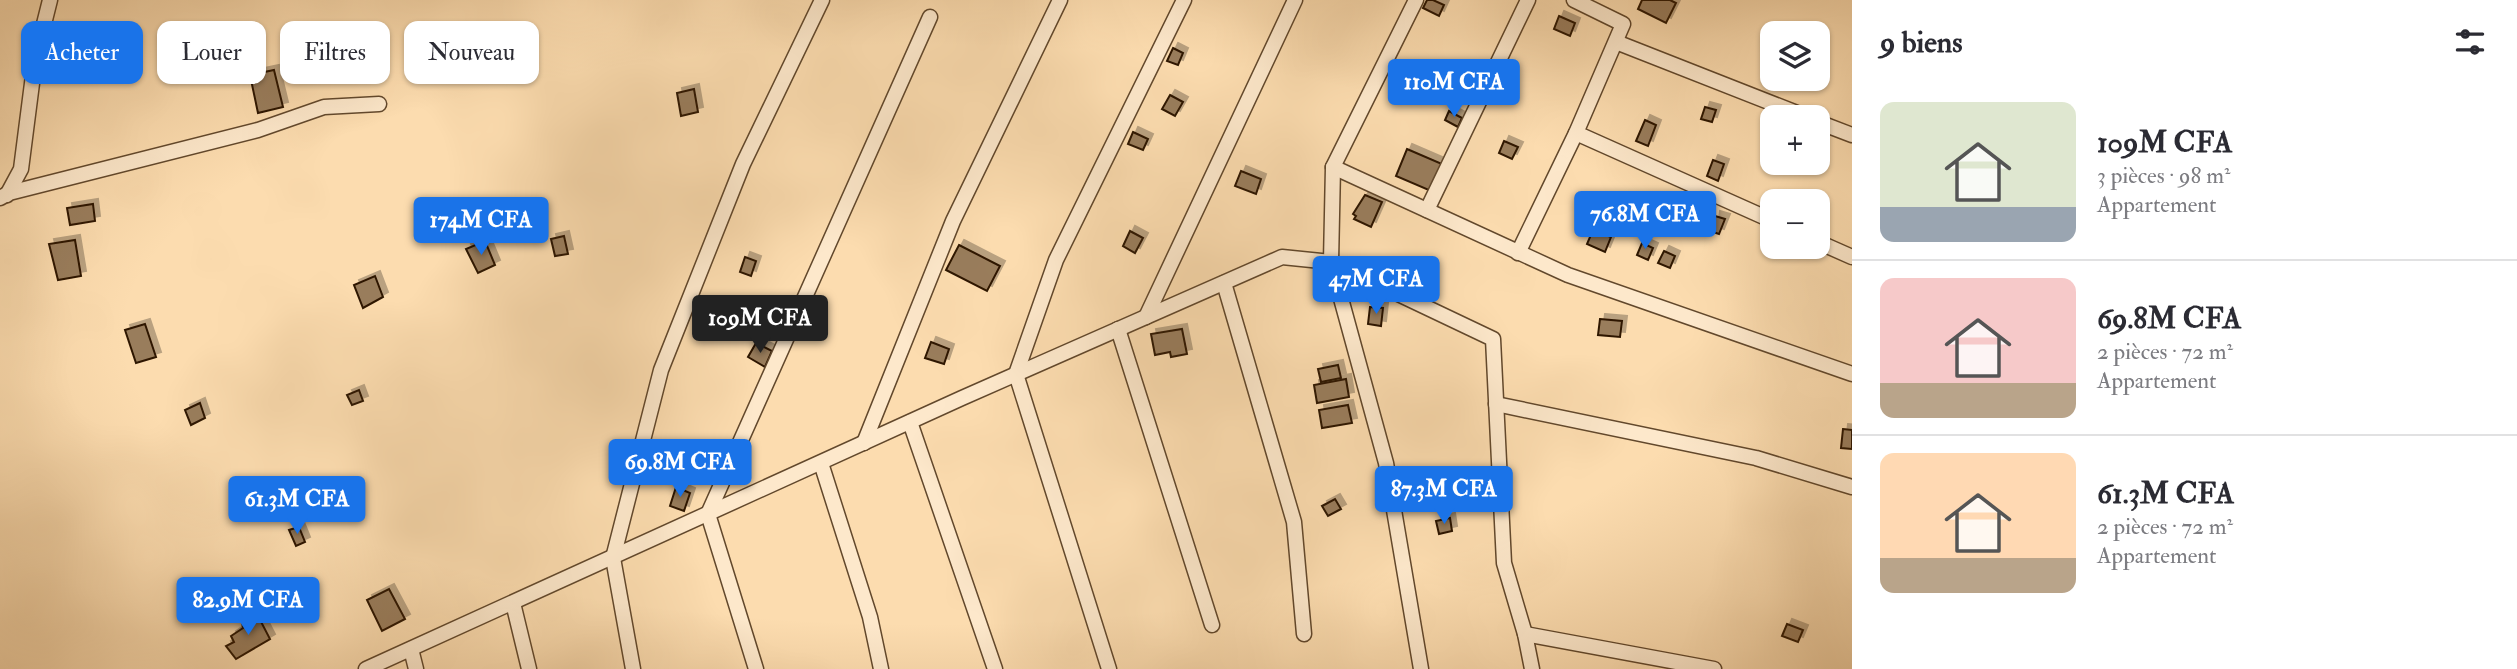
<!DOCTYPE html>
<html lang="fr">
<head>
<meta charset="utf-8">
<style>
  body { margin:0; font-family:"IM FELL Double Pica",serif; background:#f2f2f3; color:#2b2b33; height:100vh; display:flex; flex-direction:column; font-size:26px; white-space:nowrap }
  * { box-sizing:border-box; margin:0 }
  p { font-size:23px; color:#7c7c81 }
  .icon { flex:none; width:38px; height:38px; fill:none; stroke:currentColor; stroke-width:2; stroke-linecap:round; stroke-linejoin:round }
  .map { position:relative; flex:1; overflow:hidden }
  .sheet { display:flex; flex-direction:column; background:#fff; width:665px }
  .sheet>* { flex:none }
  .top-card { position:absolute; left:21px; top:21px; width:665px; height:63px; display:flex; gap:14px }
  .buttons { position:absolute; left:1760px; top:21px; display:grid; gap:14px }
  .buttons a { display:grid; place-items:center; width:70px; height:70px; border-radius:14px; background:#fff; box-shadow:0 2px 5px #0004; font-size:35px }
  .price { position:absolute; translate:-50% -60px; padding:0 16px; border-radius:7px; background:#1a73e8; color:#fff; font-size:23px; line-height:46px; filter:drop-shadow(0 2px 4px #0008) }
  .price::after { content:''; position:absolute; left:50%; top:42px; width:21px; height:16px; margin-left:-10px; background:inherit; clip-path:polygon(0 0,100% 0,50% 100%) }
  .price.selected { background:#222; color:#fff }
  ul { padding:0; list-style:none }
  li { display:flex; align-items:center; gap:21px; height:175px; padding:0 28px }
  li+li { border-top:2px solid #e1e1e2 }
  li span { display:grid; place-items:center; flex:none; width:196px; height:140px; border-radius:14px; color:#555 }
  li>.icon { margin-inline-start:auto }
  span .icon { width:84px; height:84px; fill:#fffc; stroke-width:1 }
  li b { font-size:30px }
  h2 { display:flex; justify-content:space-between; align-items:center; height:84px; padding:0 28px; font-size:30px }
  .chip { padding:0 24px; border-radius:14px; background:#fff; box-shadow:0 2px 5px #0004; font-size:24px; line-height:63px }
  .chip.selected { background:#1a73e8; color:#fff }
  main { display:flex; flex:1; min-height:0 }
  .map>svg:first-child { display:block }
  .building { fill:#997d5b; stroke:#2e1600; stroke-width:2; filter:url(#shadow) }
  .lines { fill:none; stroke-linecap:round; stroke-linejoin:round }
  .minor-casing { stroke:#62482c; stroke-width:17 }
  .minor { stroke:#fde8cb; stroke-width:14 }
</style>
</head>
<body>
<main>
<div class="map">
<svg width="1852" height="669" viewBox="0 0 1852 669">
  <defs>
    <filter id="shadow"><feDropShadow dx="5" dy="-5" stdDeviation="0" flood-color="#0004"/></filter>
  </defs>
  <rect width="100%" height="100%" fill="#fcdcaf"/>
  <filter id="stains"><feTurbulence type="fractalNoise" baseFrequency=".00286" numOctaves="4"/><feColorMatrix values="0 0 0 0 .2 0 0 0 0 .09 0 0 0 0 .02 0 0 0 .5 -.17"/></filter>
  <radialGradient id="worn" r=".72"><stop offset=".6" stop-color="#630" stop-opacity="0"/><stop offset="1" stop-color="#630" stop-opacity=".3"/></radialGradient>
  <g class="building">
    <polygon points="1427,0 1433,0 1444,5 1439,16 1423,8"/>
    <polygon points="1642,0 1670,0 1676,3 1666,23 1638,9"/>
    <polygon points="1559,16 1575,23 1570,36 1554,29"/>
    <polygon points="1173,48 1183,53 1178,65 1167,61"/>
    <polygon points="274,70 283,107 258,113 250,75"/>
    <polygon points="694,89 698,112 681,116 677,93"/>
    <polygon points="1170,95 1183,102 1175,116 1162,109"/>
    <polygon points="1705,107 1716,110 1712,122 1701,119"/>
    <polygon points="1449,111 1462,118 1458,127 1445,120"/>
    <polygon points="1645,120 1656,125 1648,146 1636,141"/>
    <polygon points="1133,132 1148,139 1143,150 1128,144"/>
    <polygon points="1504,141 1518,147 1512,159 1499,153"/>
    <polygon points="1407,149 1442,164 1431,191 1396,176"/>
    <polygon points="1713,160 1724,164 1718,181 1707,176"/>
    <polygon points="1241,171 1261,179 1256,194 1235,186"/>
    <polygon points="1365,195 1382,202 1371,227 1354,219 1356,216 1353,214"/>
    <polygon points="93,204 95,221 70,225 67,208"/>
    <polygon points="1715,216 1725,219 1719,234 1713,232"/>
    <polygon points="1593,230 1611,237 1605,252 1587,244"/>
    <polygon points="1130,231 1143,238 1135,253 1123,246"/>
    <polygon points="564,236 568,254 555,256 551,239"/>
    <polygon points="75,240 81,276 58,280 49,244"/>
    <polygon points="485,241 495,265 478,273 466,249"/>
    <polygon points="1642,243 1653,248 1648,260 1637,255"/>
    <polygon points="959,245 1000,266 987,291 946,270"/>
    <polygon points="1664,251 1675,256 1670,268 1658,263"/>
    <polygon points="745,257 756,261 751,276 740,272"/>
    <polygon points="375,276 383,297 363,308 354,285"/>
    <polygon points="1370,307 1383,308 1381,326 1368,324"/>
    <polygon points="772,308 786,312 782,325 768,321"/>
    <polygon points="1600,319 1622,321 1620,337 1598,335"/>
    <polygon points="145,324 156,357 136,363 125,330"/>
    <polygon points="1182,329 1187,354 1171,357 1170,352 1155,355 1151,334"/>
    <polygon points="931,342 949,349 944,364 925,358"/>
    <polygon points="756,343 772,351 765,367 748,357"/>
    <polygon points="1338,365 1341,378 1321,382 1318,369"/>
    <polygon points="1346,379 1349,397 1317,403 1314,385"/>
    <polygon points="359,390 363,401 352,405 347,395"/>
    <polygon points="200,403 205,418 191,425 185,410"/>
    <polygon points="1348,405 1352,423 1322,428 1319,410"/>
    <polygon points="1843,429 1852,430 1852,449 1841,448"/>
    <polygon points="676,487 690,493 684,511 670,506"/>
    <polygon points="335,490 340,498 323,507 318,498"/>
    <polygon points="1335,499 1341,509 1328,516 1322,506"/>
    <polygon points="1450,518 1452,531 1439,534 1436,521"/>
    <polygon points="299,527 305,542 296,546 289,530"/>
    <polygon points="389,589 405,619 382,631 367,600"/>
    <polygon points="257,614 270,639 236,659 226,646 234,642 231,636 243,628 242,622"/>
    <polygon points="1787,624 1803,630 1798,642 1782,636"/>
  </g>
  <g class="lines">
    <g class="minor-casing">
      <g id="minor">
        <polyline points="1416,0 1333,167 1331,262 1386,463 1421,669"/>
        <polyline points="1616,42 1807,117"/>
        <polyline points="1818,122 1852,135"/>
        <polyline points="1576,133 1773,221"/>
        <polyline points="1333,167 1568,275 1852,374"/>
        <polyline points="7,195 21,169 35,60 50,0"/>
        <polyline points="0,198 9,193 258,130 324,107 379,104"/>
        <polyline points="1427,210 1528,0"/>
        <polyline points="1818,242 1852,257"/>
        <polyline points="1518,253 1576,133 1623,24 1574,0"/>
        <polyline points="1224,283 1294,522 1304,634"/>
        <polyline points="1146,317 1295,0"/>
        <polyline points="1118,329 1212,625"/>
        <polyline points="1496,404 1756,458 1852,487"/>
        <polyline points="910,422 995,669"/>
        <polyline points="864,443 953,221 1060,0"/>
        <polyline points="821,463 870,617 881,669"/>
        <polyline points="513,603 529,669"/>
        <polyline points="1525,634 1714,669"/>
        <polyline points="411,649 416,669"/>
        <polyline points="366,669 962,398 1282,257 1331,262 1493,339 1504,563 1525,634 1532,669"/>
        <polyline points="633,669 613,558 661,370 743,164 822,0"/>
        <polyline points="756,669 708,514 930,17"/>
        <polyline points="1109,669 1016,374 1056,260 1184,0"/>
      </g>
    </g>
    <use href="#minor" class="minor"/>
  </g>
  <rect width="100%" height="100%" filter="url(#stains)"/>
  <rect width="100%" height="100%" fill="url(#worn)"/>
</svg>
<div class="buttons">
<a><svg class="icon" aria-label="layers" viewBox="0 0 24 24"><path d="M12 4l9 5-9 5-9-5zM3 14l9 5 9-5"/></svg></a>
<a>+</a>
<a>−</a>
</div>
<b class="price" style="left:1454px;top:119px">110M CFA</b>
<b class="price" style="left:1645px;top:251px">76.8M CFA</b>
<b class="price" style="left:481px;top:257px">174M CFA</b>
<b class="price" style="left:1376px;top:316px">47M CFA</b>
<b class="price selected" style="left:760px;top:355px">109M CFA</b>
<b class="price" style="left:680px;top:499px">69.8M CFA</b>
<b class="price" style="left:1444px;top:526px">87.3M CFA</b>
<b class="price" style="left:297px;top:536px">61.3M CFA</b>
<b class="price" style="left:248px;top:637px">82.9M CFA</b>
<div class="top-card">
<a class="chip selected">Acheter</a>
<a class="chip">Louer</a>
<a class="chip">Filtres</a>
<a class="chip">Nouveau</a>
</div>
</div>
<section class="sheet">
<h2>9 biens<svg class="icon" aria-label="filters" viewBox="0 0 24 24"><path d="M4 7h16M4 17h16"/><circle cx="9" cy="7" r="2"/><circle cx="15" cy="17" r="2"/></svg></h2>
<ul>
<li><span style="background:linear-gradient(#dfe7d0 75%,#9aa5b1 0)"><svg class="icon" aria-label="home" viewBox="0 0 24 24"><path d="M3 11l9-7 9 7M6 9v11h12V9"/></svg></span><div><b>109M CFA</b><p>3 pièces · 98 m²</p><p>Appartement</p></div></li>
<li><span style="background:linear-gradient(#f6c9c9 75%,#b9a48a 0)"><svg class="icon" aria-label="home" viewBox="0 0 24 24"><path d="M3 11l9-7 9 7M6 9v11h12V9"/></svg></span><div><b>69.8M CFA</b><p>2 pièces · 72 m²</p><p>Appartement</p></div></li>
<li><span style="background:linear-gradient(#ffd9b3 75%,#b9a48a 0)"><svg class="icon" aria-label="home" viewBox="0 0 24 24"><path d="M3 11l9-7 9 7M6 9v11h12V9"/></svg></span><div><b>61.3M CFA</b><p>2 pièces · 72 m²</p><p>Appartement</p></div></li>
</ul>
</section>
</main>
</body>
</html>
